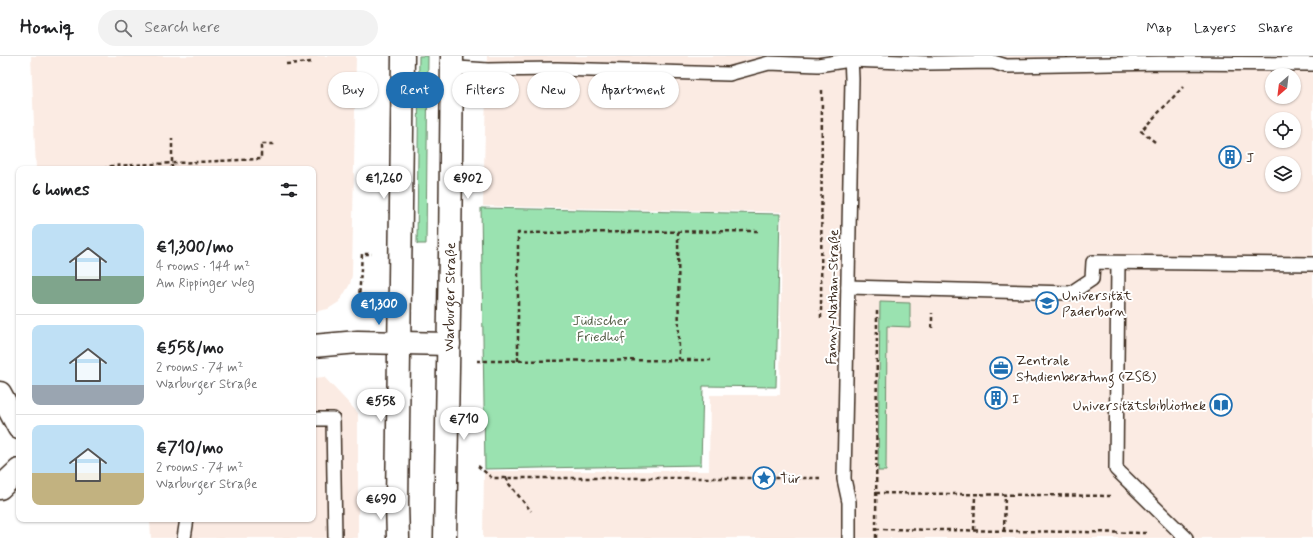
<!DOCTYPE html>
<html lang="en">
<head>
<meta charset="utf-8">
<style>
  body { margin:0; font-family:Mynerve,sans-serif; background:#f2f2f2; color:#202124; height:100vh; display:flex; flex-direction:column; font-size:15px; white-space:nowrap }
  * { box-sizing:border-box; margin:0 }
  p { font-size:13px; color:#757577 }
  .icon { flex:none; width:22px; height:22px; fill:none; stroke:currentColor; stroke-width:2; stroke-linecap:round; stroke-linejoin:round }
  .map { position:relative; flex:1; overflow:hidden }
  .sheet { position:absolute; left:16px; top:110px; width:300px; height:356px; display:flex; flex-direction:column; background:#fff; border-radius:8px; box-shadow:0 1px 3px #0004 }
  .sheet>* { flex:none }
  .hud { position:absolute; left:328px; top:16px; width:380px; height:36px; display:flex; gap:8px }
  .needle { width:26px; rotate:208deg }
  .buttons { position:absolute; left:1265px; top:12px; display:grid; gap:8px }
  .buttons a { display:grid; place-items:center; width:36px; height:36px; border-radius:50%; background:#fff; box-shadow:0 1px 3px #0004; font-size:20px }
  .price { position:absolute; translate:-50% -34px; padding:0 9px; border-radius:14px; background:#fff; color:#222; font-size:13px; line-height:26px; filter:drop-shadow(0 1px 2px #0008) }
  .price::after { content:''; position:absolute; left:50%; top:24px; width:12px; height:9px; margin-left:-6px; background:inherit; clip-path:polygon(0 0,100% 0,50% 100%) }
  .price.current { background:#1f6fb2; color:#fff }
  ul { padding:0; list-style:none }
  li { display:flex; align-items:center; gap:12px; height:100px; padding:0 16px }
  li+li { border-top:1px solid #e0e0e0 }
  li span { display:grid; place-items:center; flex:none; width:112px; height:80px; border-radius:8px; color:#555 }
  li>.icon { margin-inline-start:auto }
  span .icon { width:48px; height:48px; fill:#fffc; stroke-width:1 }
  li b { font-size:17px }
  h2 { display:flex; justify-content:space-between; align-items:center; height:48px; padding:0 16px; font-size:17px }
  .chip { padding:0 14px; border-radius:18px; background:#fff; box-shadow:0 1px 3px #0004; font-size:14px; line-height:36px }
  .chip.current { background:#1f6fb2; color:#fff }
  header { display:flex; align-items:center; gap:24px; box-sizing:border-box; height:56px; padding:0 20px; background:#fff; border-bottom:1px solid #e0e0e0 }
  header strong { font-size:19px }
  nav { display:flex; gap:22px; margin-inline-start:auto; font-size:14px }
  .search { width:280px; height:36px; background:#f2f2f2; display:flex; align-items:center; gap:10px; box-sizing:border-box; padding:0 14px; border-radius:22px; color:#757577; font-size:15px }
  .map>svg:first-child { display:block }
  .built { fill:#fbebe3; fill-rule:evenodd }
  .green { fill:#9ae2b0; stroke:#6a8667 }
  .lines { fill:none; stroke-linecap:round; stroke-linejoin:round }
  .service-casing { stroke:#3b2a1e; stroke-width:16 }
  .minor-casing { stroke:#3b2a1e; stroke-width:25 }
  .secondary-casing { stroke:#3b2a1e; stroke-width:25 }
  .path { stroke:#3b2a1e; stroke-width:2.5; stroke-dasharray:4 3; stroke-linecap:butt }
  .service { stroke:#fff; stroke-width:13 }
  .minor { stroke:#fff; stroke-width:22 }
  .secondary { stroke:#fff; stroke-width:22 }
  .labels { text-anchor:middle; stroke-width:4; stroke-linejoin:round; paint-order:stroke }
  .poi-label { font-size:14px; fill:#3b2a1e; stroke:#fff; text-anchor:start }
  .street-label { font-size:14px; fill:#3b2a1e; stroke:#fff }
  .park-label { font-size:14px; fill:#58614a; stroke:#fff }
</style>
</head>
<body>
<header>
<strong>Homiq</strong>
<div class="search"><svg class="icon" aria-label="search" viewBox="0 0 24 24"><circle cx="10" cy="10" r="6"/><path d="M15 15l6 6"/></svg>Search here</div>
<nav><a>Map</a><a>Layers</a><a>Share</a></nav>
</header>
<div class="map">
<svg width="1313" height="482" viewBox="0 0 1313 482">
  <rect width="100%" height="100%" fill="#fff"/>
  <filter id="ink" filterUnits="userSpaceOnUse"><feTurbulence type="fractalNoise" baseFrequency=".025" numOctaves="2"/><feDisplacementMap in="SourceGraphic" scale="8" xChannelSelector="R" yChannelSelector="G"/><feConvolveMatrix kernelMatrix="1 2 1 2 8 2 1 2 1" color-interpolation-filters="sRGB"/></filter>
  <g filter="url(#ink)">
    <g class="built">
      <polygon points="31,0 356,0 352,219 350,228 344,238 339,246 328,253 313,256 313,113 36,113"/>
      <path d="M 487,0 L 1313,0 L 1313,482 L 483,482 L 484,415 L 709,415 L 710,339 L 780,339 L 782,156 L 483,150 ZM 1272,19 L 1294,19 L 1294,41 L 1272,41 ZM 1272,63 L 1294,63 L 1294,85 L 1272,85 ZM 1272,107 L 1294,107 L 1294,129 L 1272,129 Z"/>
      <polygon points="324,321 358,357 358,482 151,482 150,463 313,463 313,322"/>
    </g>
    <g class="green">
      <polygon points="419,0 428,0 426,188 417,188"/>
      <polygon points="481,152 780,158 776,331 703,330 701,409 485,413"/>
      <polygon points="880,246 910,247 910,271 887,270 886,415 878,415"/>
    </g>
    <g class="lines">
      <g class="service-casing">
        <g id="service">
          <polyline points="452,13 458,12 488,14 557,13 729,18 769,7 818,9 850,4 929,7 993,6 1006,10 1160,7 1313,8"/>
          <polyline points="1118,207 1116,413 1186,482"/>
          <polyline points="848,231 1071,237 1092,223 1093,206 1313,208"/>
          <polyline points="313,363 333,363 335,482"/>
          <polyline points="184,482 187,463"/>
          <polyline points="849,482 849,446 844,423 852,23 851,0"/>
        </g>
      </g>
      <g class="minor-casing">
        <g id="minor">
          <polyline points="313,290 358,286 449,288"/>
          <polyline points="0,337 19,372"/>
          <polyline points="0,432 19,414"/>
        </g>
      </g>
      <g class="secondary-casing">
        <g id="secondary">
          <polyline points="398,482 397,447 403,0"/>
          <path id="s1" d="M 445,482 L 450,199 L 452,0"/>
        </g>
      </g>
      <g class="path">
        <polyline points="286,8 312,6"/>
        <polyline points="1155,86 1141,75 1183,31"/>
        <polyline points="103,113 112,110 261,103 261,88 274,88"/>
        <polyline points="172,113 172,83"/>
        <polyline points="678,175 679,304"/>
        <polyline points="358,258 362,198 372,198"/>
        <polyline points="821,262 822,31"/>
        <polyline points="932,272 932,257"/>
        <polyline points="477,305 711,304"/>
        <polyline points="518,305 518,177 759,175"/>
        <polyline points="478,410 492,422 759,422 759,429 769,428 768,422 820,422"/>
        <polyline points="506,421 509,428 531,455"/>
        <polyline points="759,422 759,414 768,414 768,422"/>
        <polyline points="876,437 1110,440"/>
        <polyline points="876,473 1147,477"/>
        <polyline points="974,474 975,439"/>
        <polyline points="1004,475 1005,439"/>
        <polyline points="876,482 877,255"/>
      </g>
      <use href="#service" class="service"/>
      <use href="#minor" class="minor"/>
      <use href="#secondary" class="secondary"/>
    </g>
  </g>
  <defs>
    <g id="building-ring" transform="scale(1.15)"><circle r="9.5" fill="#fff" stroke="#1f6fb2" stroke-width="1.5"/><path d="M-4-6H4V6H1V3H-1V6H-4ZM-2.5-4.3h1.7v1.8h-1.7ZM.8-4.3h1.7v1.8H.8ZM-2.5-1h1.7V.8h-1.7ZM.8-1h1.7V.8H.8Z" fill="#1f6fb2"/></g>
    <g id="university-ring" transform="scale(1.15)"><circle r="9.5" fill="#fff" stroke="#1f6fb2" stroke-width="1.5"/><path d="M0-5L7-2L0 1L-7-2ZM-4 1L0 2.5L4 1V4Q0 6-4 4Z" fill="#1f6fb2"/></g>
    <g id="office-ring" transform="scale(1.15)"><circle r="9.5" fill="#fff" stroke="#1f6fb2" stroke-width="1.5"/><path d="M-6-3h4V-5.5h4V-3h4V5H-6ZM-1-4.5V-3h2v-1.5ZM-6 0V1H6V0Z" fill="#1f6fb2"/></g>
    <g id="library-ring" transform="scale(1.15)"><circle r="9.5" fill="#fff" stroke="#1f6fb2" stroke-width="1.5"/><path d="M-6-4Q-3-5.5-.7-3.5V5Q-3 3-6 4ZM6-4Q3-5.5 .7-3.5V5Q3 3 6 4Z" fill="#1f6fb2"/></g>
    <g id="sight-ring" transform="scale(1.15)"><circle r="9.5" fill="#fff" stroke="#1f6fb2" stroke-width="1.5"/><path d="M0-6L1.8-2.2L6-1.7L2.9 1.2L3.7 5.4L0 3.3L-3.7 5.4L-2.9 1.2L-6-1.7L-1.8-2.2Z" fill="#1f6fb2"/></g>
  </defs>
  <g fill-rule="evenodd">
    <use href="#building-ring" x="1230" y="101"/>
    <use href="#university-ring" x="1047" y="247"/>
    <use href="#office-ring" x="1001" y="312"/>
    <use href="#building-ring" x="996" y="342"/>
    <use href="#library-ring" x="1221" y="349"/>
    <use href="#sight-ring" x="764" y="422"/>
  </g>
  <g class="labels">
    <g class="poi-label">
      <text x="1246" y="106">J</text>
      <text x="1062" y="244">Universität<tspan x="1062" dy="16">Paderborn</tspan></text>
      <text x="1016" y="309">Zentrale<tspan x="1016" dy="16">Studienberatung (ZSB)</tspan></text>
      <text x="1012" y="347">I</text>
      <text x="1206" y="354" text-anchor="end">Universitätsbibliothek</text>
      <text x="780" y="427">Tür</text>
    </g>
    <g class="street-label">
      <text dy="5" stroke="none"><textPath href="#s1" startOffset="241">Warburger Straße</textPath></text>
      <text transform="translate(832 241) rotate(-89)" y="5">Fanny-Nathan-Straße</text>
    </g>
    <g class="park-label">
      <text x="601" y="269">Jüdischer<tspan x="601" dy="16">Friedhof</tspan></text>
    </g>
  </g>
</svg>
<div class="buttons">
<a><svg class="needle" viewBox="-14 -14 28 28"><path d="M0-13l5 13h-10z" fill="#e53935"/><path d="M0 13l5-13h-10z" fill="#757577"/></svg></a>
<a><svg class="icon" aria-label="locate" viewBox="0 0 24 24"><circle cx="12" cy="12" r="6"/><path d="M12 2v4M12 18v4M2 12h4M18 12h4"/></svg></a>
<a><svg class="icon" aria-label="layers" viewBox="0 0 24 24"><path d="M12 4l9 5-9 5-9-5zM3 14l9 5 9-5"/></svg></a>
</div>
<b class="price" style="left:384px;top:144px">€1,260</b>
<b class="price" style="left:468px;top:144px">€902</b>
<b class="price current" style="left:379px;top:270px">€1,300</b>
<b class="price" style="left:381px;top:367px">€558</b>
<b class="price" style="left:464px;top:385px">€710</b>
<b class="price" style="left:381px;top:465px">€690</b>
<div class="hud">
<a class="chip">Buy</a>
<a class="chip current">Rent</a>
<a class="chip">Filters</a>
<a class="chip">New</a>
<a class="chip">Apartment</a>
</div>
<section class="sheet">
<h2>6 homes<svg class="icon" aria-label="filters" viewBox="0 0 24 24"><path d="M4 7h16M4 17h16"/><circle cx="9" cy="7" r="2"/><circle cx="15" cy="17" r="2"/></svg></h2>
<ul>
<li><span style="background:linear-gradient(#bfe0f5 65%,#7fa58c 0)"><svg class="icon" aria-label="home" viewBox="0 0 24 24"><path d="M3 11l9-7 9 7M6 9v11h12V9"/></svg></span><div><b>€1,300/mo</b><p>4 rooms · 144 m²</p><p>Am Rippinger Weg</p></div></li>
<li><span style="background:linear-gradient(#bfe0f5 75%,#9aa5b1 0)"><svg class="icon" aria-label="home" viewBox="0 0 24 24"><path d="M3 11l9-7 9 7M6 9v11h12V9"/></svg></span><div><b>€558/mo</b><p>2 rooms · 74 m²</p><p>Warburger Straße</p></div></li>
<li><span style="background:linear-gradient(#bfe0f5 60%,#c2b280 0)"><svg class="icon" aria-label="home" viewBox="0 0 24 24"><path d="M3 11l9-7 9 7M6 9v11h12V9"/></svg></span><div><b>€710/mo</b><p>2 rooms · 74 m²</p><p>Warburger Straße</p></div></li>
</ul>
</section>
</div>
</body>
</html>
